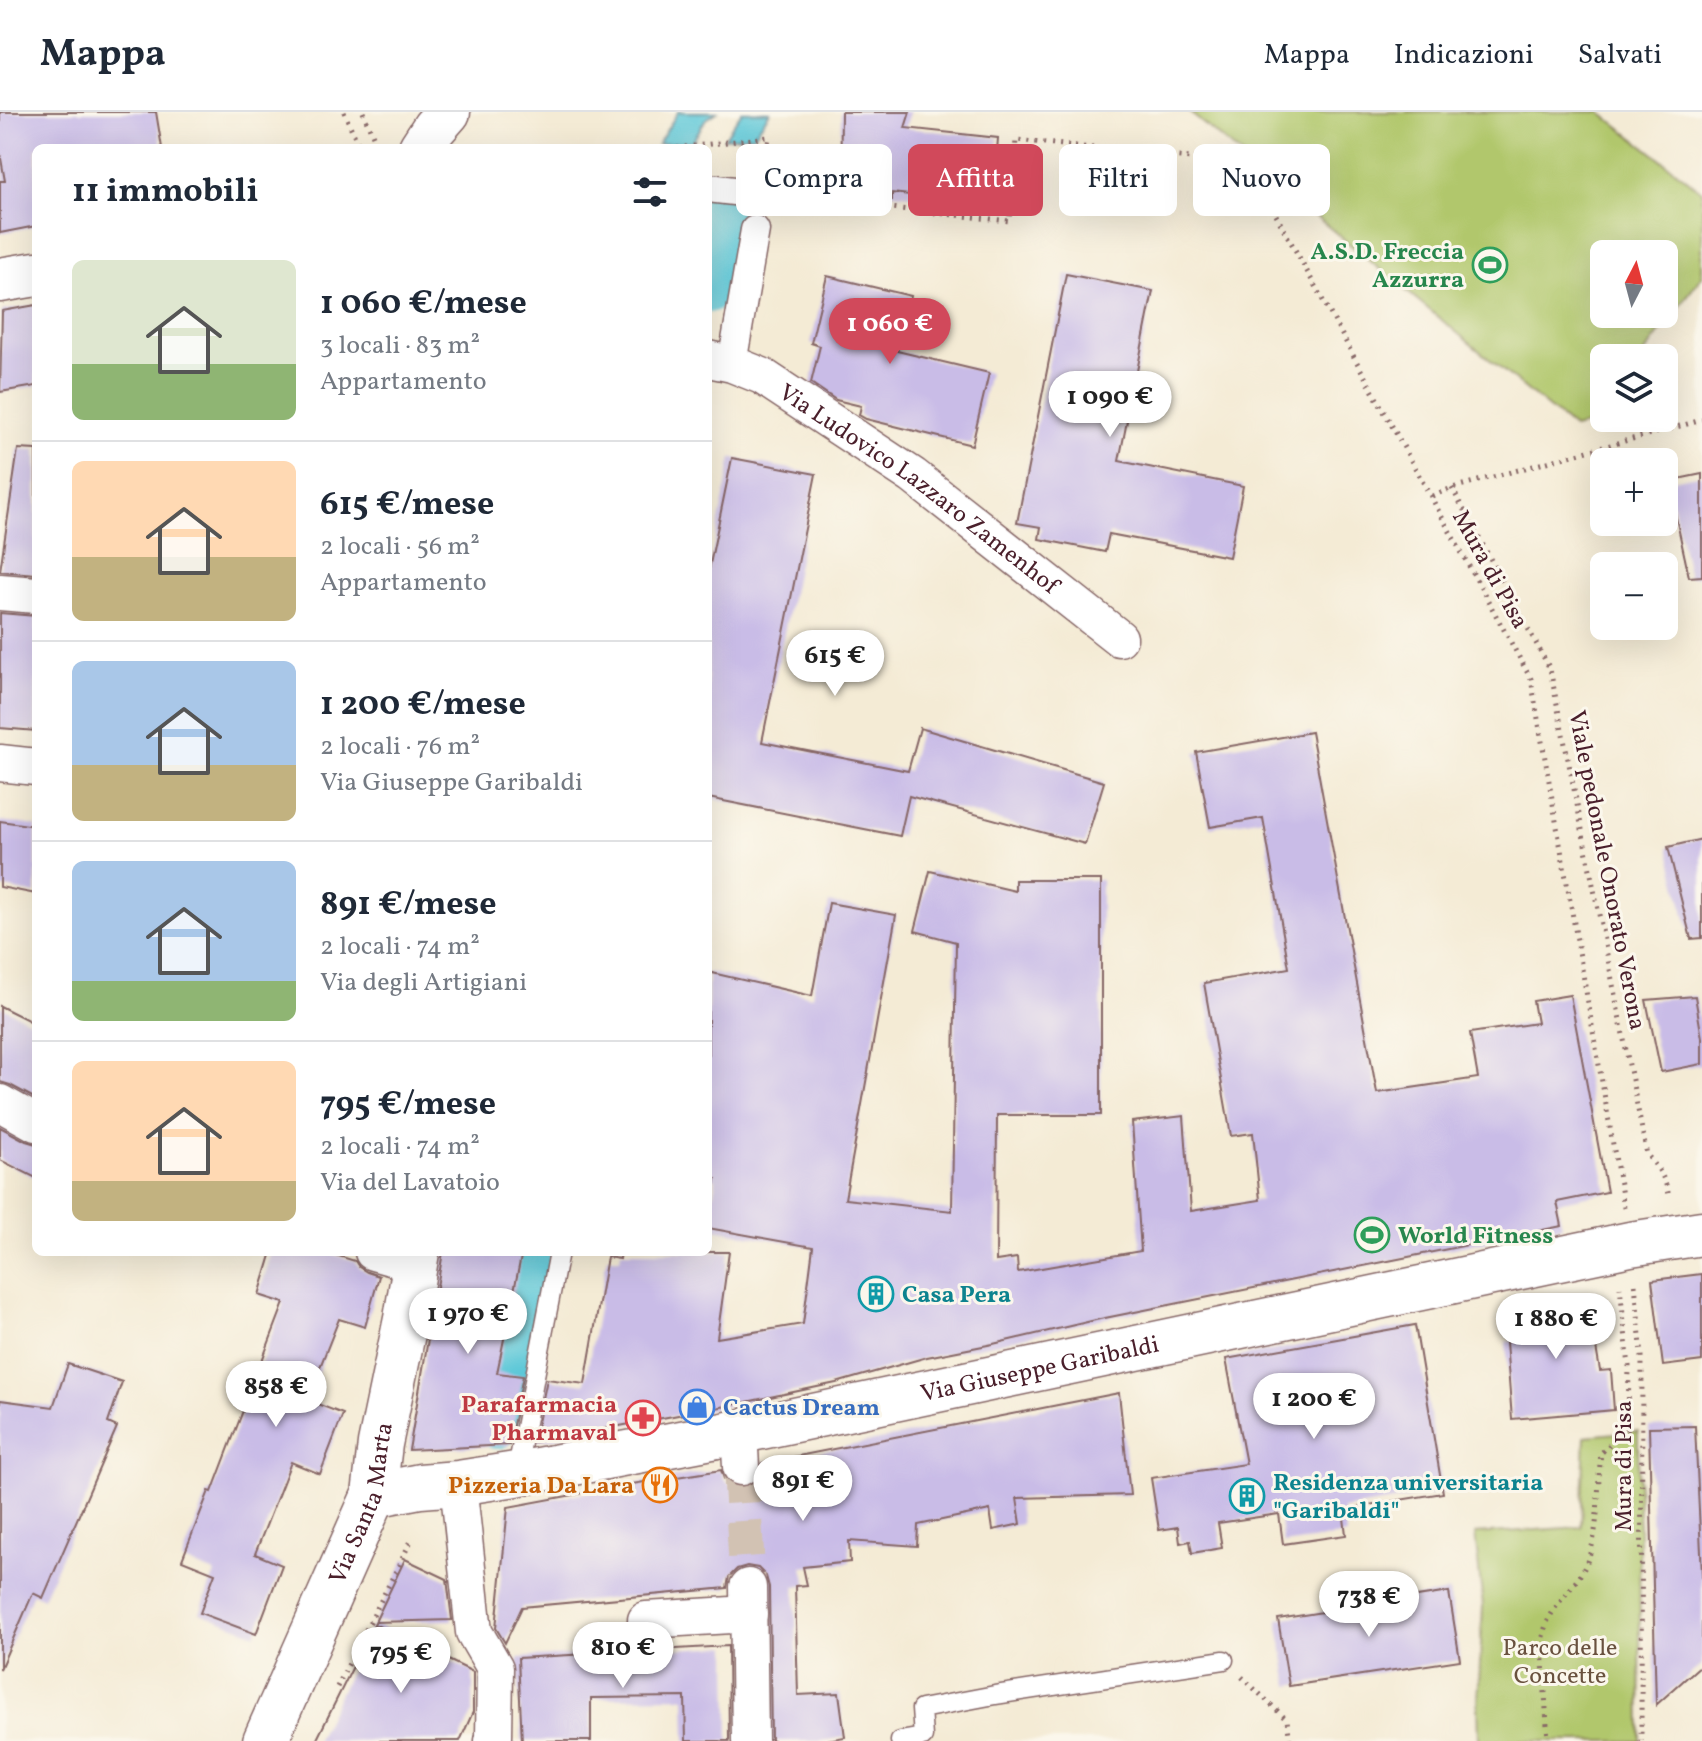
<!DOCTYPE html>
<html lang="it">
<head>
<meta charset="utf-8">
<style>
  body { margin:0; font-family:Vollkorn,serif; background:#f2f2f3; color:#1f2937; height:100vh; display:flex; flex-direction:column; font-size:30px; white-space:nowrap }
  * { box-sizing:border-box; margin:0 }
  p { font-size:26px; color:#747a83 }
  .icon { flex:none; width:44px; height:44px; fill:none; stroke:currentColor; stroke-width:2; stroke-linecap:round; stroke-linejoin:round }
  .map { position:relative; flex:1; overflow:hidden }
  .drawer { position:absolute; left:32px; top:32px; width:680px; height:1112px; display:flex; flex-direction:column; background:#fff; border-radius:12px; box-shadow:0 8px 32px #0002 }
  .drawer>* { flex:none }
  .hud { position:absolute; left:736px; top:32px; width:760px; height:72px; display:flex; gap:16px }
  .needle { width:52px; rotate:6deg }
  .buttons { position:absolute; left:1590px; top:128px; display:grid; gap:16px }
  .buttons a { display:grid; place-items:center; width:88px; height:88px; border-radius:12px; background:#fff; box-shadow:0 8px 32px #0002; font-size:40px }
  .price { position:absolute; translate:-50% -68px; padding:0 18px; border-radius:28px; background:#fff; color:#222; font-size:26px; line-height:52px; filter:drop-shadow(0 2px 4px #0008) }
  .price::after { content:''; position:absolute; left:50%; top:48px; width:24px; height:18px; margin-left:-12px; background:inherit; clip-path:polygon(0 0,100% 0,50% 100%) }
  .price.on { background:#d1495b; color:#fff }
  ul { padding:0; list-style:none }
  li { display:flex; align-items:center; gap:24px; height:200px; padding:0 40px }
  li+li { border-top:2px solid #e0e1e3 }
  li span { display:grid; place-items:center; flex:none; width:224px; height:160px; border-radius:12px; color:#555 }
  li>.icon { margin-inline-start:auto }
  span .icon { width:96px; height:96px; fill:#fffc; stroke-width:1 }
  li b { font-size:34px }
  h2 { display:flex; justify-content:space-between; align-items:center; height:96px; padding:0 40px; font-size:34px }
  .tag { padding:0 28px; border-radius:12px; background:#fff; box-shadow:0 8px 32px #0002; font-size:28px; line-height:72px }
  .tag.on { background:#d1495b; color:#fff }
  header { display:flex; align-items:center; gap:48px; box-sizing:border-box; height:112px; padding:0 40px; background:#fff; border-bottom:2px solid #e0e1e3 }
  header strong { font-size:38px }
  nav { display:flex; gap:44px; margin-inline-start:auto; font-size:28px }
  .map>svg:first-child { display:block }
  .green { fill:#b1c76c; stroke:#7e734c; stroke-width:2; fill-rule:evenodd }
  .water { fill:#5dc8d8; stroke:#547482; stroke-width:2 }
  .lines { fill:none; stroke-linecap:round; stroke-linejoin:round }
  .canal { stroke:#5dc8d8; stroke-width:40 }
  .building { fill:#c9bce7 }
  .minor-tunnel { stroke:#d2c2b3; stroke-width:36; stroke-dasharray:36 18; stroke-linecap:butt }
  .service-casing { stroke:#866666; stroke-width:21 }
  .pedestrian-casing { stroke:#866666; stroke-width:31 }
  .minor-casing { stroke:#866666; stroke-width:39 }
  .tertiary-casing { stroke:#866666; stroke-width:47 }
  .path { stroke:#866666; stroke-width:5; stroke-dasharray:2 6; stroke-linecap:butt }
  .service { stroke:#fff; stroke-width:18 }
  .pedestrian { stroke:#fff; stroke-width:28 }
  .minor { stroke:#fff; stroke-width:36 }
  .tertiary { stroke:#fff; stroke-width:44 }
  .labels { text-anchor:middle; stroke-width:6; stroke-linejoin:round; paint-order:stroke }
  .leisure-label { font-size:24px; font-weight:bold; fill:#27864d; stroke:#fbf7ec; text-anchor:end }
  .street-label { font-size:24px; fill:#4a1f2b; stroke:#fbf7ec }
  .culture-label { font-size:24px; font-weight:bold; fill:#0d838f; stroke:#fbf7ec; text-anchor:start }
  .health-label { font-size:24px; font-weight:bold; fill:#be3a42; stroke:#fbf7ec; text-anchor:end }
  .shop-label { font-size:24px; font-weight:bold; fill:#366cbe; stroke:#fbf7ec; text-anchor:start }
  .food-label { font-size:24px; font-weight:bold; fill:#c56008; stroke:#fbf7ec; text-anchor:end }
  .park-label { font-size:24px; fill:#69513e; stroke:#fbf7ec }
</style>
</head>
<body>
<header>
<strong>Mappa</strong>
<nav><a>Mappa</a><a>Indicazioni</a><a>Salvati</a></nav>
</header>
<div class="map">
<svg width="1702" height="1629" viewBox="0 0 1702 1629">
  <rect width="100%" height="100%" fill="#fbf7ec"/>
  <filter id="ink" filterUnits="userSpaceOnUse"><feTurbulence type="fractalNoise" baseFrequency=".0125" numOctaves="2"/><feDisplacementMap in="SourceGraphic" scale="16" xChannelSelector="R" yChannelSelector="G"/><feConvolveMatrix kernelMatrix="1 2 1 2 8 2 1 2 1" color-interpolation-filters="sRGB"/></filter>
  <filter id="wash" filterUnits="userSpaceOnUse"><feTurbulence type="fractalNoise" baseFrequency=".006" numOctaves="4" result="noise"/><feDisplacementMap in="SourceGraphic" scale="32" xChannelSelector="R" yChannelSelector="G"/><feGaussianBlur stdDeviation="1.8" result="paint"/><feColorMatrix in="noise" values="0 0 0 0 0 0 0 0 0 0 0 0 0 0 0 0 0 1.4 0 .05"/><feComposite in="paint" operator="in"/></filter>
  <g filter="url(#wash)">
    <rect width="100%" height="100%" fill="#f4ebd5"/>
    <g class="green">
      <path d="M 1189,0 L 1600,0 L 1702,79 L 1702,164 L 1641,246 L 1604,246 L 1604,295 L 1591,312 L 1573,316 ZM 1604,142 L 1664,142 L 1664,202 L 1604,202 Z"/>
      <polygon points="1638,1319 1641,1629 1479,1629 1478,1590 1483,1494 1475,1422 1581,1415 1585,1324"/>
    </g>
    <g class="water">
      <polygon points="678,0 717,0 705,8 693,29 658,32"/>
      <polygon points="742,0 770,0 754,23 724,26"/>
    </g>
    <g class="lines">
      <g class="canal">
        <polyline points="708,181 724,85"/>
        <polyline points="497,1317 531,1140"/>
      </g>
    </g>
    <g id="blocks">
      <g class="building">
        <polygon points="0,0 156,0 162,36 36,36 36,114 0,121 0,69 5,69 0,41"/>
        <polygon points="841,0 910,0 905,16 998,26 993,92 892,81 892,88 840,88"/>
        <polygon points="1066,162 1153,179 1119,349 1243,374 1229,445 1109,422 1105,440 1039,427 1041,415 1017,411"/>
        <polygon points="827,164 911,184 897,239 989,261 972,333 866,307 859,303 861,294 836,288 811,271 820,234 811,231"/>
        <polygon points="36,193 36,274 0,280 2,199"/>
        <polygon points="18,337 36,338 36,462 0,459"/>
        <polygon points="732,346 816,362 762,630 908,659 920,616 1104,670 1085,732 909,684 900,724 708,686 708,462"/>
        <polygon points="1702,362 1702,464 1689,465 1668,369"/>
        <polygon points="0,501 36,504 36,619 0,616"/>
        <polygon points="1311,620 1377,981 1478,966 1470,921 1537,911 1533,889 1570,883 1607,1080 1557,1090 1562,1114 1100,1207 993,1232 927,1245 836,1271 737,1292 534,1330 547,1267 585,1272 607,1145 620,1147 621,1140 729,1140 717,1226 803,1212 813,1135 708,1116 716,1067 708,1066 708,860 812,884 829,791 896,803 845,1087 952,1099 956,830 915,819 930,759 1015,779 1015,768 1101,768 1101,1003 997,1003 996,1149 1017,1146 1018,1160 1141,1139 1132,1010 1184,1004 1191,1099 1260,1088 1253,1021 1231,1024 1204,871 1289,856 1263,706 1210,715 1196,640"/>
        <polygon points="0,709 36,714 36,782 0,775"/>
        <polygon points="1702,727 1702,826 1691,827 1668,735"/>
        <polygon points="1695,884 1702,926 1702,952 1661,960 1646,888"/>
        <polygon points="0,894 36,912 36,987 10,973 0,970"/>
        <polygon points="0,1015 26,1029 36,1032 36,1066 0,1048"/>
        <polygon points="272,1140 326,1140 355,1149 359,1155 367,1160 379,1164 365,1215 339,1207 307,1288 343,1302 320,1362 291,1350 255,1442 282,1453 256,1522 200,1501 215,1461 182,1448 209,1379 212,1380 284,1191 259,1183"/>
        <polygon points="443,1140 522,1140 497,1261 523,1264 509,1333 409,1338"/>
        <polygon points="1702,1162 1702,1249 1663,1254 1652,1168"/>
        <polygon points="1587,1182 1600,1259 1611,1258 1614,1298 1512,1307 1506,1230 1514,1229 1509,1194"/>
        <polygon points="1415,1213 1443,1381 1343,1397 1346,1423 1283,1432 1279,1402 1218,1411 1222,1436 1192,1441 1190,1429 1180,1431 1178,1415 1159,1418 1151,1366 1246,1352 1226,1247"/>
        <polygon points="68,1252 122,1270 108,1311 117,1315 43,1486 33,1481 0,1557 0,1288 53,1295"/>
        <polygon points="1119,1281 1130,1383 1017,1386 1021,1412 993,1418 990,1398 918,1413 917,1434 849,1429 850,1450 803,1455 807,1473 795,1474 798,1583 839,1581 845,1625 821,1629 771,1629 769,1475 766,1464 758,1456 747,1454 737,1457 729,1465 727,1476 522,1495 505,1531 496,1516 508,1395 632,1372 721,1358 724,1367 731,1373 743,1376 752,1373 759,1365 762,1351"/>
        <polygon points="1695,1314 1702,1462 1702,1552 1656,1593 1649,1315"/>
        <polygon points="405,1447 447,1467 452,1508 375,1510"/>
        <polygon points="1449,1480 1460,1548 1289,1574 1278,1507"/>
        <polygon points="374,1512 473,1560 473,1600 460,1629 316,1629"/>
        <polygon points="728,1534 729,1629 686,1629 685,1585 591,1586 591,1629 522,1629 518,1546"/>
      </g>
    </g>
  </g>
  <g filter="url(#ink)">
    <use href="#blocks" fill-opacity="0" stroke="#866666" stroke-width="2"/>
    <g class="lines">
      <polyline class="minor-tunnel" points="741,1355 748,1475"/>
      <g class="service-casing">
        <g id="service">
          <polyline points="516,1362 559,1140"/>
          <polyline points="900,1629 923,1625 921,1597 995,1583 1224,1548"/>
        </g>
      </g>
      <g class="pedestrian-casing">
        <g id="pedestrian">
          <polyline points="708,76 760,82"/>
          <polyline points="732,252 755,118"/>
        </g>
      </g>
      <g class="minor-casing">
        <g id="minor">
          <path id="s1" d="M 708,247 L 732,252 L 762,264 L 913,364 L 1119,526"/>
          <polyline points="0,480 36,483"/>
          <polyline points="0,651 36,655"/>
          <polyline points="0,991 36,1011"/>
          <polyline points="373,1140 415,1152"/>
          <polyline points="739,1319 741,1355"/>
          <polyline points="458,1371 474,1520 495,1556 494,1625 493,1629"/>
          <polyline points="748,1475 750,1629"/>
          <polyline points="646,1508 749,1502"/>
        </g>
      </g>
      <g class="tertiary-casing">
        <g id="tertiary">
          <polyline points="421,36 434,16 448,0"/>
          <polyline points="0,168 36,162"/>
          <path id="s2" d="M 374,1383 L 420,1374 L 458,1371 L 516,1362 L 723,1323 L 1630,1132 L 1702,1121"/>
          <path id="s3" d="M 265,1629 L 374,1383 L 380,1332 L 406,1207 L 417,1140"/>
        </g>
      </g>
      <g class="path">
        <polyline points="344,0 360,36"/>
        <polyline points="363,0 378,36"/>
        <polyline points="677,36 769,25 765,51"/>
        <polyline points="791,85 1009,109 1016,28 1248,52 1531,567 1624,1095"/>
        <path d="M 1452,376 L 1550,557 L 1647,1043 C 1659,1057 1667,1068 1669,1087"/>
        <polyline points="1432,384 1452,376 1702,308"/>
        <polyline points="1635,1172 1642,1244 1641,1629"/>
        <polyline points="1242,1565 1287,1608 1290,1629"/>
        <polyline points="337,1575 411,1429"/>
        <path d="M 1548,1629 L 1542,1534 C 1544,1493 1576,1481 1588,1447 C 1600,1416 1597,1374 1601,1341 L 1628,1316 L 1629,1254 L 1620,1175"/>
      </g>
      <use href="#service" class="service"/>
      <use href="#pedestrian" class="pedestrian"/>
      <use href="#minor" class="minor"/>
      <use href="#tertiary" class="tertiary"/>
    </g>
  </g>
  <defs>
    <g id="stadium-ring" transform="scale(1.8)"><circle r="9.5" fill="#fbf7ec" stroke="#2e9e5b" stroke-width="1.5"/><path d="M0-5a6.5 5 0 1 0 0 10a6.5 5 0 1 0 0-10ZM-3.5-1.8h7v3.6h-7Z" fill="#2e9e5b"/></g>
    <g id="building-ring" transform="scale(1.8)"><circle r="9.5" fill="#fbf7ec" stroke="#0f9aa8" stroke-width="1.5"/><path d="M-4-6H4V6H1V3H-1V6H-4ZM-2.5-4.3h1.7v1.8h-1.7ZM.8-4.3h1.7v1.8H.8ZM-2.5-1h1.7V.8h-1.7ZM.8-1h1.7V.8H.8Z" fill="#0f9aa8"/></g>
    <g id="shop-ring" transform="scale(1.8)"><circle r="9.5" fill="#fbf7ec" stroke="#3f7fe0" stroke-width="1.5"/><path d="M-5-2.5h2.3a2.7 3.5 0 0 1 5.4 0H5L5.5 6h-11ZM-1.5-2.5h3a1.5 2.3 0 0 0-3 0Z" fill="#3f7fe0"/></g>
    <g id="pharmacy-ring" transform="scale(1.8)"><circle r="9.5" fill="#fbf7ec" stroke="#e0444e" stroke-width="1.5"/><path d="M-2-6h4v4h4v4h-4v4h-4v-4h-4v-4h4Z" fill="#e0444e"/></g>
    <g id="restaurant-ring" transform="scale(1.8)"><circle r="9.5" fill="#fbf7ec" stroke="#e8710a" stroke-width="1.5"/><path d="M-5-6h1v4h1v-4h1v4h1v-4h1v5L-1.5 .5V6h-2V.5L-5-1ZM5-6V6H3V1.5H1.5Q1.5-4 5-6Z" fill="#e8710a"/></g>
  </defs>
  <g fill-rule="evenodd">
    <use href="#stadium-ring" x="1490" y="153"/>
    <use href="#stadium-ring" x="1372" y="1123"/>
    <use href="#building-ring" x="876" y="1182"/>
    <use href="#shop-ring" x="697" y="1295"/>
    <use href="#pharmacy-ring" x="643" y="1306"/>
    <use href="#restaurant-ring" x="660" y="1373"/>
    <use href="#building-ring" x="1247" y="1384"/>
  </g>
  <g class="labels">
    <g class="leisure-label">
      <text x="1464" y="147">A.S.D. Freccia<tspan x="1464" dy="28">Azzurra</tspan></text>
      <text x="1398" y="1131" text-anchor="start">World Fitness</text>
    </g>
    <g class="street-label">
      <text dy="8" stroke="none"><textPath href="#s1" startOffset="250">Via Ludovico Lazzaro Zamenhof</textPath></text>
      <text transform="translate(1491 457) rotate(61)" y="8">Mura di Pisa</text>
      <text transform="translate(1608 758) rotate(79)" y="8">Viale pedonale Onorato Verona</text>
      <text dy="8" stroke="none"><textPath href="#s2" startOffset="678">Via Giuseppe Garibaldi</textPath></text>
      <text transform="translate(1623 1354) rotate(-90)" y="8">Mura di Pisa</text>
      <text dy="8" stroke="none"><textPath href="#s3" startOffset="258">Via Santa Marta</textPath></text>
    </g>
    <g class="culture-label">
      <text x="902" y="1190">Casa Pera</text>
      <text x="1273" y="1378">Residenza universitaria<tspan x="1273" dy="28">"Garibaldi"</tspan></text>
    </g>
    <g class="health-label">
      <text x="617" y="1300">Parafarmacia<tspan x="617" dy="28">Pharmaval</tspan></text>
    </g>
    <g class="shop-label">
      <text x="723" y="1303">Cactus Dream</text>
    </g>
    <g class="food-label">
      <text x="634" y="1381">Pizzeria Da Lara</text>
    </g>
    <g class="park-label">
      <text x="1560" y="1543">Parco delle<tspan x="1560" dy="28">Concette</tspan></text>
    </g>
  </g>
</svg>
<div class="buttons">
<a><svg class="needle" viewBox="-14 -14 28 28"><path d="M0-13l5 13h-10z" fill="#e53935"/><path d="M0 13l5-13h-10z" fill="#747a83"/></svg></a>
<a><svg class="icon" aria-label="layers" viewBox="0 0 24 24"><path d="M12 4l9 5-9 5-9-5zM3 14l9 5 9-5"/></svg></a>
<a>+</a>
<a>−</a>
</div>
<b class="price on" style="left:890px;top:254px">1 060 €</b>
<b class="price" style="left:1110px;top:327px">1 090 €</b>
<b class="price" style="left:835px;top:586px">615 €</b>
<b class="price" style="left:468px;top:1244px">1 970 €</b>
<b class="price" style="left:1556px;top:1249px">1 880 €</b>
<b class="price" style="left:276px;top:1317px">858 €</b>
<b class="price" style="left:1314px;top:1329px">1 200 €</b>
<b class="price" style="left:803px;top:1411px">891 €</b>
<b class="price" style="left:1369px;top:1527px">738 €</b>
<b class="price" style="left:623px;top:1578px">810 €</b>
<b class="price" style="left:401px;top:1583px">795 €</b>
<div class="hud">
<a class="tag">Compra</a>
<a class="tag on">Affitta</a>
<a class="tag">Filtri</a>
<a class="tag">Nuovo</a>
</div>
<section class="drawer">
<h2>11 immobili<svg class="icon" aria-label="filters" viewBox="0 0 24 24"><path d="M4 7h16M4 17h16"/><circle cx="9" cy="7" r="2"/><circle cx="15" cy="17" r="2"/></svg></h2>
<ul>
<li><span style="background:linear-gradient(#dfe7d0 65%,#8fb573 0)"><svg class="icon" aria-label="home" viewBox="0 0 24 24"><path d="M3 11l9-7 9 7M6 9v11h12V9"/></svg></span><div><b>1 060 €/mese</b><p>3 locali · 83 m²</p><p>Appartamento</p></div></li>
<li><span style="background:linear-gradient(#ffd9b3 60%,#c2b280 0)"><svg class="icon" aria-label="home" viewBox="0 0 24 24"><path d="M3 11l9-7 9 7M6 9v11h12V9"/></svg></span><div><b>615 €/mese</b><p>2 locali · 56 m²</p><p>Appartamento</p></div></li>
<li><span style="background:linear-gradient(#a9c7e8 65%,#c2b280 0)"><svg class="icon" aria-label="home" viewBox="0 0 24 24"><path d="M3 11l9-7 9 7M6 9v11h12V9"/></svg></span><div><b>1 200 €/mese</b><p>2 locali · 76 m²</p><p>Via Giuseppe Garibaldi</p></div></li>
<li><span style="background:linear-gradient(#a9c7e8 75%,#8fb573 0)"><svg class="icon" aria-label="home" viewBox="0 0 24 24"><path d="M3 11l9-7 9 7M6 9v11h12V9"/></svg></span><div><b>891 €/mese</b><p>2 locali · 74 m²</p><p>Via degli Artigiani</p></div></li>
<li><span style="background:linear-gradient(#ffd9b3 75%,#c2b280 0)"><svg class="icon" aria-label="home" viewBox="0 0 24 24"><path d="M3 11l9-7 9 7M6 9v11h12V9"/></svg></span><div><b>795 €/mese</b><p>2 locali · 74 m²</p><p>Via del Lavatoio</p></div></li>
</ul>
</section>
</div>
</body>
</html>
